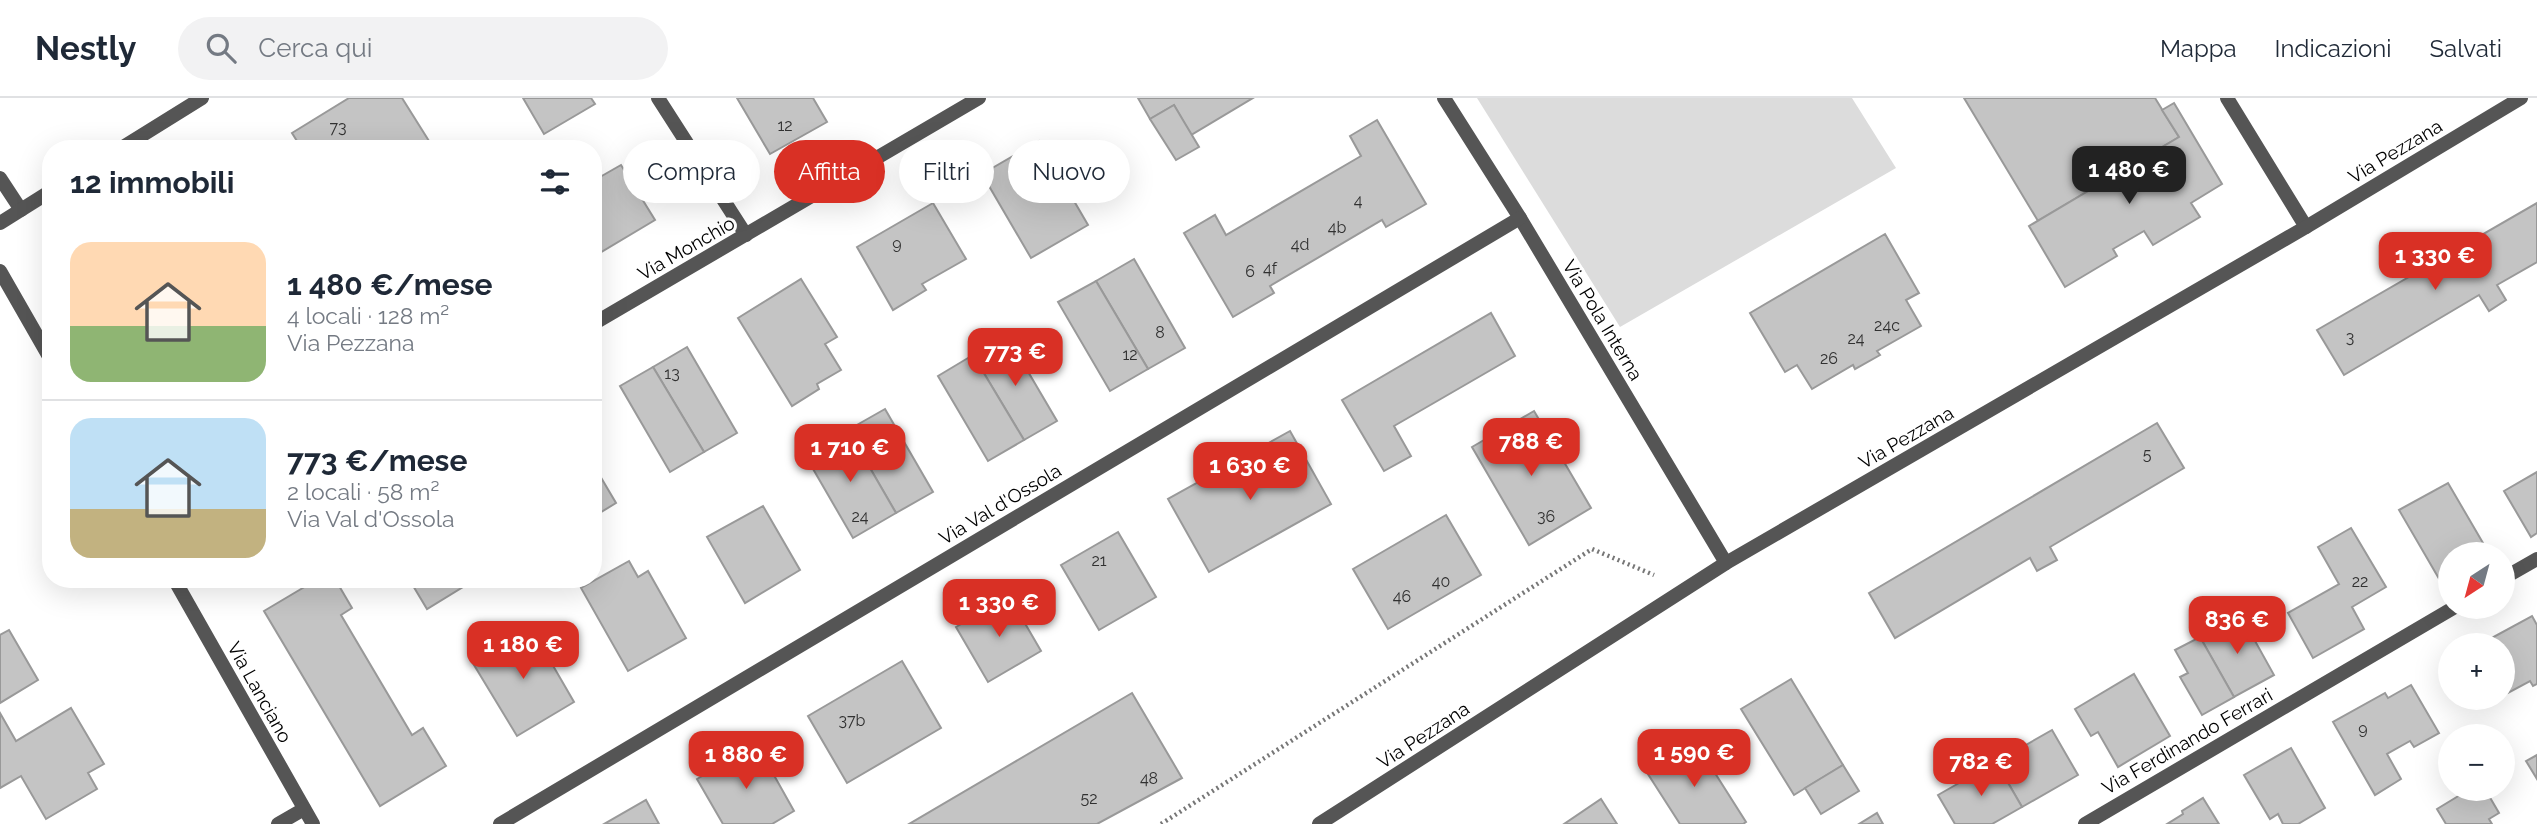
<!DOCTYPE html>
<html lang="it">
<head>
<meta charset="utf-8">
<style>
  body { margin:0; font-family:Raleway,sans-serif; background:#f2f2f3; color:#1f2937; height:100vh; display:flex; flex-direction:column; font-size:26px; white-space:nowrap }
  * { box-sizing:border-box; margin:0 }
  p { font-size:23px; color:#747a83 }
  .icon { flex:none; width:38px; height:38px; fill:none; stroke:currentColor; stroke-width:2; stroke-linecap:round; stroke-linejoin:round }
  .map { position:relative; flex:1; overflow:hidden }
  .drawer { position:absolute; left:42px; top:42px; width:560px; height:448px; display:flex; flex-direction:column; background:#fff; border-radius:28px; box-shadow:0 7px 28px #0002 }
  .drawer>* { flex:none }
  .banner { position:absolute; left:623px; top:42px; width:665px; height:63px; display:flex; gap:14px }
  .needle { width:46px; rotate:216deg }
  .tools { position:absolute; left:2438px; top:444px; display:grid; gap:14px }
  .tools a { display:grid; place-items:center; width:77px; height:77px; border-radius:50%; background:#fff; box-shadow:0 7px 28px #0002; font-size:35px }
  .price { position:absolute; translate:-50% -60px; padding:0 16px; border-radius:14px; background:#d93025; color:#fff; font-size:23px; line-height:46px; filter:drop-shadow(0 2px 4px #0008) }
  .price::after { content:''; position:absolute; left:50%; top:42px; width:21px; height:16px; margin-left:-10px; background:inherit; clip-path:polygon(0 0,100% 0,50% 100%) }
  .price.on { background:#222; color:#fff }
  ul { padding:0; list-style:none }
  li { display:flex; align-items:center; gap:21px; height:175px; padding:0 28px }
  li+li { border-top:2px solid #e0e1e3 }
  li span { display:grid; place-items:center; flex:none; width:196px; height:140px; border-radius:21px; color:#555 }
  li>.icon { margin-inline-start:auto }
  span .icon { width:84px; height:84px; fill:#fffc; stroke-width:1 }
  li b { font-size:30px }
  h2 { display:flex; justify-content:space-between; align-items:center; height:84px; padding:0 28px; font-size:30px }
  .pill { padding:0 24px; border-radius:32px; background:#fff; box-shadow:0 7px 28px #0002; font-size:24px; line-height:63px }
  .pill.on { background:#d93025; color:#fff }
  header { display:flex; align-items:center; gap:42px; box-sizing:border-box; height:98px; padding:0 35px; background:#fff; border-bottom:2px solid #e0e1e3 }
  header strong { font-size:33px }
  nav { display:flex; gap:38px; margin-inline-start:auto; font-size:24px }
  .search { width:490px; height:63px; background:#f2f2f3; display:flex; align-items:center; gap:18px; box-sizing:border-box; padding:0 24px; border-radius:38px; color:#747a83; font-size:26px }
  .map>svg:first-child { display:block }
  .green { fill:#dcdcdc }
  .building { fill:#c4c4c4; stroke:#999; stroke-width:2 }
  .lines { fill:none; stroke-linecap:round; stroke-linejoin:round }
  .path { stroke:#777; stroke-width:4.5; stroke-dasharray:2 3.5; stroke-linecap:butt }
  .minor { stroke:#555; stroke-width:14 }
  .tertiary { stroke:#555; stroke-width:14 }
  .labels { text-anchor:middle; stroke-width:6; stroke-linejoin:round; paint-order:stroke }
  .number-label { font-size:16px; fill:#313131 }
  .street-label { font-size:19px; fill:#000; stroke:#fff }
</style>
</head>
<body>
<header>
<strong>Nestly</strong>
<div class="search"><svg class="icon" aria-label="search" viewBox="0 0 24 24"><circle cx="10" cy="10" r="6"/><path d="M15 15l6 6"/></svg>Cerca qui</div>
<nav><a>Mappa</a><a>Indicazioni</a><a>Salvati</a></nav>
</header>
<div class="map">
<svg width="2537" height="726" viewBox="0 0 2537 726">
  <rect width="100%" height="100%" fill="#fff"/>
  <polygon class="green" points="1477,0 1852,0 1896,70 1620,229"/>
  <g class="building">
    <polygon points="349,0 402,0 434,51 302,51 292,35"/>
    <polygon points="523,0 591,0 595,6 544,36"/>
    <polygon points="737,0 813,0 827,24 770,56"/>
    <polygon points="1138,0 1253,0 1191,37 1174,7 1150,21"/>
    <polygon points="1964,0 2155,0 2179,39 2038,123"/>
    <polygon points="2174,5 2222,86 2191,105 2200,119 2153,147 2144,133 2113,151 2117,158 2065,189 2029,128 2179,39 2162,12"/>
    <polygon points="1174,7 1199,49 1176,62 1150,21"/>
    <polygon points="1377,22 1426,106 1386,129 1382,122 1270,188 1274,195 1233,219 1184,135 1215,117 1226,137 1361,58 1350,38"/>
    <polygon points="1039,43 1088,127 1031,160 982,76"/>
    <polygon points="621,67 655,122 593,159 593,83"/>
    <polygon points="933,105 966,161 922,186 926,192 893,212 857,149"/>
    <polygon points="2537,105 2537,164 2497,187 2506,202 2489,213 2479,197 2344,277 2317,232"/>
    <polygon points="1885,136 1919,195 1906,202 1921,228 1877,253 1880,257 1855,271 1853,267 1812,291 1797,267 1785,274 1750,215"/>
    <polygon points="1134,161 1185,250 1148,271 1096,183"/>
    <polygon points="801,181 837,239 825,246 841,272 817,286 819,291 792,308 738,220"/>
    <polygon points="1096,183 1148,271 1110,293 1058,204"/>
    <polygon points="1491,215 1515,258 1394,328 1411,358 1384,373 1342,302"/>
    <polygon points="1007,238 1057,323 1024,342 973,257"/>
    <polygon points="687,249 737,335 704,354 653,269"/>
    <polygon points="973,257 1024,342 988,363 938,278"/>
    <polygon points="653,269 704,354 670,374 620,288"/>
    <polygon points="885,311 933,394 896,415 848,332"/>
    <polygon points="1534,313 1591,410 1529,447 1472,349"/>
    <polygon points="2157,325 2184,370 2050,449 2057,462 2037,473 2030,460 1895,540 1869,495"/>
    <polygon points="848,332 896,415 853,440 805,357"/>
    <polygon points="1290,333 1331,406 1209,474 1168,401"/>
    <polygon points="593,366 616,405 593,419"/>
    <polygon points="2537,374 2537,435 2531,439 2504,393"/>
    <polygon points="2448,385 2490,457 2450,457 2450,489 2445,491 2399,412"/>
    <polygon points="763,408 800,472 745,505 707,439"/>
    <polygon points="1446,417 1481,477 1388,531 1353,471"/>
    <polygon points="2351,430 2386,489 2352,509 2364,531 2313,560 2288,515 2339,486 2318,449"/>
    <polygon points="1118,434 1156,499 1099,532 1061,467"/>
    <polygon points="629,463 638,479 648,473 686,540 628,573 581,490"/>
    <polygon points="318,481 335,481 352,510 341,517 412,637 423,630 446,668 380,708 264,513"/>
    <polygon points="409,481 476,481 427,511"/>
    <polygon points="1009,498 1041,553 988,584 956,529"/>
    <polygon points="2240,516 2274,577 2234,599 2200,539"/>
    <polygon points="2532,518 2537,527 2537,586 2533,588 2530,583 2508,595 2502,586 2502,548 2477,548"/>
    <polygon points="530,528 574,604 517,638 471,562"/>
    <polygon points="9,532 38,582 0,605 0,537"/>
    <polygon points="2200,539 2234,599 2202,617 2180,579 2188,575 2175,552"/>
    <polygon points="902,563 941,630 847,685 808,618"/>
    <polygon points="2134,576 2170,638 2118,669 2098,634 2091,638 2075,611"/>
    <polygon points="1791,581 1843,667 1794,697 1741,611"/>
    <polygon points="2411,587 2439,635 2414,649 2410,643 2387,656 2401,681 2375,697 2333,624 2385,595 2388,600"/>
    <polygon points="1132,595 1182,680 1097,726 909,726"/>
    <polygon points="71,610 104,666 88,675 97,691 46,721 21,678 0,690 0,615 16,643"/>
    <polygon points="2052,632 2078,677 2022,709 1996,664"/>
    <polygon points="1694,642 1746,724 1743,726 1680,726 1646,673"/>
    <polygon points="757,647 794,713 772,726 723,726 697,681"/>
    <polygon points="2291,650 2325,710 2298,726 2283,726 2278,716 2270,721 2244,677"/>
    <polygon points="2537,657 2537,681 2526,663"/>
    <polygon points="1996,664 2022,709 1992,726 1955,726 1938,697"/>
    <polygon points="1843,667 1859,693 1821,716 1805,690"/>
    <polygon points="2470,691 2485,691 2499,715 2489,721 2492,726 2446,726 2437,711"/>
    <polygon points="2203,700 2219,726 2167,726 2183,716 2182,713"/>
    <polygon points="1601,701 1617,726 1564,726"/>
    <polygon points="646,702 659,726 604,726"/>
    <polygon points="1877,715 1883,726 1859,726"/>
  </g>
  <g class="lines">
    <polyline class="path" points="1161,726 1592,451 1654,477"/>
    <g class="minor">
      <polyline points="658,0 746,137"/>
      <polyline points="1444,0 1520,120 1726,465"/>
      <polyline points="2227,0 2306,129"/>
      <polyline points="120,51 202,0"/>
      <polyline points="0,80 21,112"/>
      <polyline points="0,125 51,93"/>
      <polyline points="0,173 51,262"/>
      <polyline points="593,226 979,0"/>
      <polyline points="174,481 313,726"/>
      <polyline points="2502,481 2537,461"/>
      <polyline points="278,726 304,711"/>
      <polyline points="500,726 1520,120"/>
      <polyline points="2085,726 2455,509"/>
    </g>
    <polyline class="tertiary" points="1319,726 1726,465 2306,129 2521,0"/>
  </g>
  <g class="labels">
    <g class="number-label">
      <text x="785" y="33">12</text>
      <text x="338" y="35">73</text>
      <text x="1358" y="108">4</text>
      <text x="1337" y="135">4b</text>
      <text x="897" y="151">9</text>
      <text x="1300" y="152">4d</text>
      <text x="1270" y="176">4f</text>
      <text x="1250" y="179">6</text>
      <text x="1887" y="233">24c</text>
      <text x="1160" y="240">8</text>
      <text x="2350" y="245">3</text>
      <text x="1856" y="246">24</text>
      <text x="1130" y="262">12</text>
      <text x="1829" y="266">26</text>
      <text x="672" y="281">13</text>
      <text x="2147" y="362">5</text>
      <text x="860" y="424">24</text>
      <text x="1546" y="424">36</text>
      <text x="1099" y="468">21</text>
      <text x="1441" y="489">40</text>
      <text x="2360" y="489">22</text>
      <text x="1402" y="504">46</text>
      <text x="852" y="628">37b</text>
      <text x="2363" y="636">9</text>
      <text x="1149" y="686">48</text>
      <text x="1089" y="706">52</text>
    </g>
    <g class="street-label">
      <text transform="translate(2395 53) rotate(-31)" y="7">Via Pezzana</text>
      <text transform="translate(686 150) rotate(-30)" y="7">Via Monchio</text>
      <text transform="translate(1603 222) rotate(59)" y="7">Via Pola Interna</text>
      <text transform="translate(1906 339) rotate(-30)" y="7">Via Pezzana</text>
      <text transform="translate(1000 406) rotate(-31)" y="7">Via Val d'Ossola</text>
      <text transform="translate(260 594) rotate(61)" y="7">Via Lanciano</text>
      <text transform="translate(1423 637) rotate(-33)" y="7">Via Pezzana</text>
      <text transform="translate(2187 643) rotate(-30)" y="7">Via Ferdinando Ferrari</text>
    </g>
  </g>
</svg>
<div class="tools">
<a><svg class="needle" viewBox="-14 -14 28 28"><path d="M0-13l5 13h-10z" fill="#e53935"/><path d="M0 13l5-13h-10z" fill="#747a83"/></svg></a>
<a>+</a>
<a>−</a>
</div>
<b class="price on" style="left:2129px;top:108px">1 480 €</b>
<b class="price" style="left:2435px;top:194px">1 330 €</b>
<b class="price" style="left:1015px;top:290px">773 €</b>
<b class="price" style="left:1531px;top:380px">788 €</b>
<b class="price" style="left:850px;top:386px">1 710 €</b>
<b class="price" style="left:1250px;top:404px">1 630 €</b>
<b class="price" style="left:999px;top:541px">1 330 €</b>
<b class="price" style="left:2237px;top:558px">836 €</b>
<b class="price" style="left:523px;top:583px">1 180 €</b>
<b class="price" style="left:1694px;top:691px">1 590 €</b>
<b class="price" style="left:746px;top:693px">1 880 €</b>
<b class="price" style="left:1981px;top:700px">782 €</b>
<div class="banner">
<a class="pill">Compra</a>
<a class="pill on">Affitta</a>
<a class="pill">Filtri</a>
<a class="pill">Nuovo</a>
</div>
<section class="drawer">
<h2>12 immobili<svg class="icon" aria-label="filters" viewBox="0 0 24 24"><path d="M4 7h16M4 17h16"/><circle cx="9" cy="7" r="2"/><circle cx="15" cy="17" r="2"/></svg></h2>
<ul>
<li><span style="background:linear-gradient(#ffd9b3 60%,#8fb573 0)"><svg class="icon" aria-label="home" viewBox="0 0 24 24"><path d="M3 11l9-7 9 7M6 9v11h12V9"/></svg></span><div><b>1 480 €/mese</b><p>4 locali · 128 m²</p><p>Via Pezzana</p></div></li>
<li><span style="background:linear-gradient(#bfe0f5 65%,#c2b280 0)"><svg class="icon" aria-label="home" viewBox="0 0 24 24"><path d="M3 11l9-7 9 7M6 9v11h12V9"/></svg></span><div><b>773 €/mese</b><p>2 locali · 58 m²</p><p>Via Val d'Ossola</p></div></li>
</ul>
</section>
</div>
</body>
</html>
